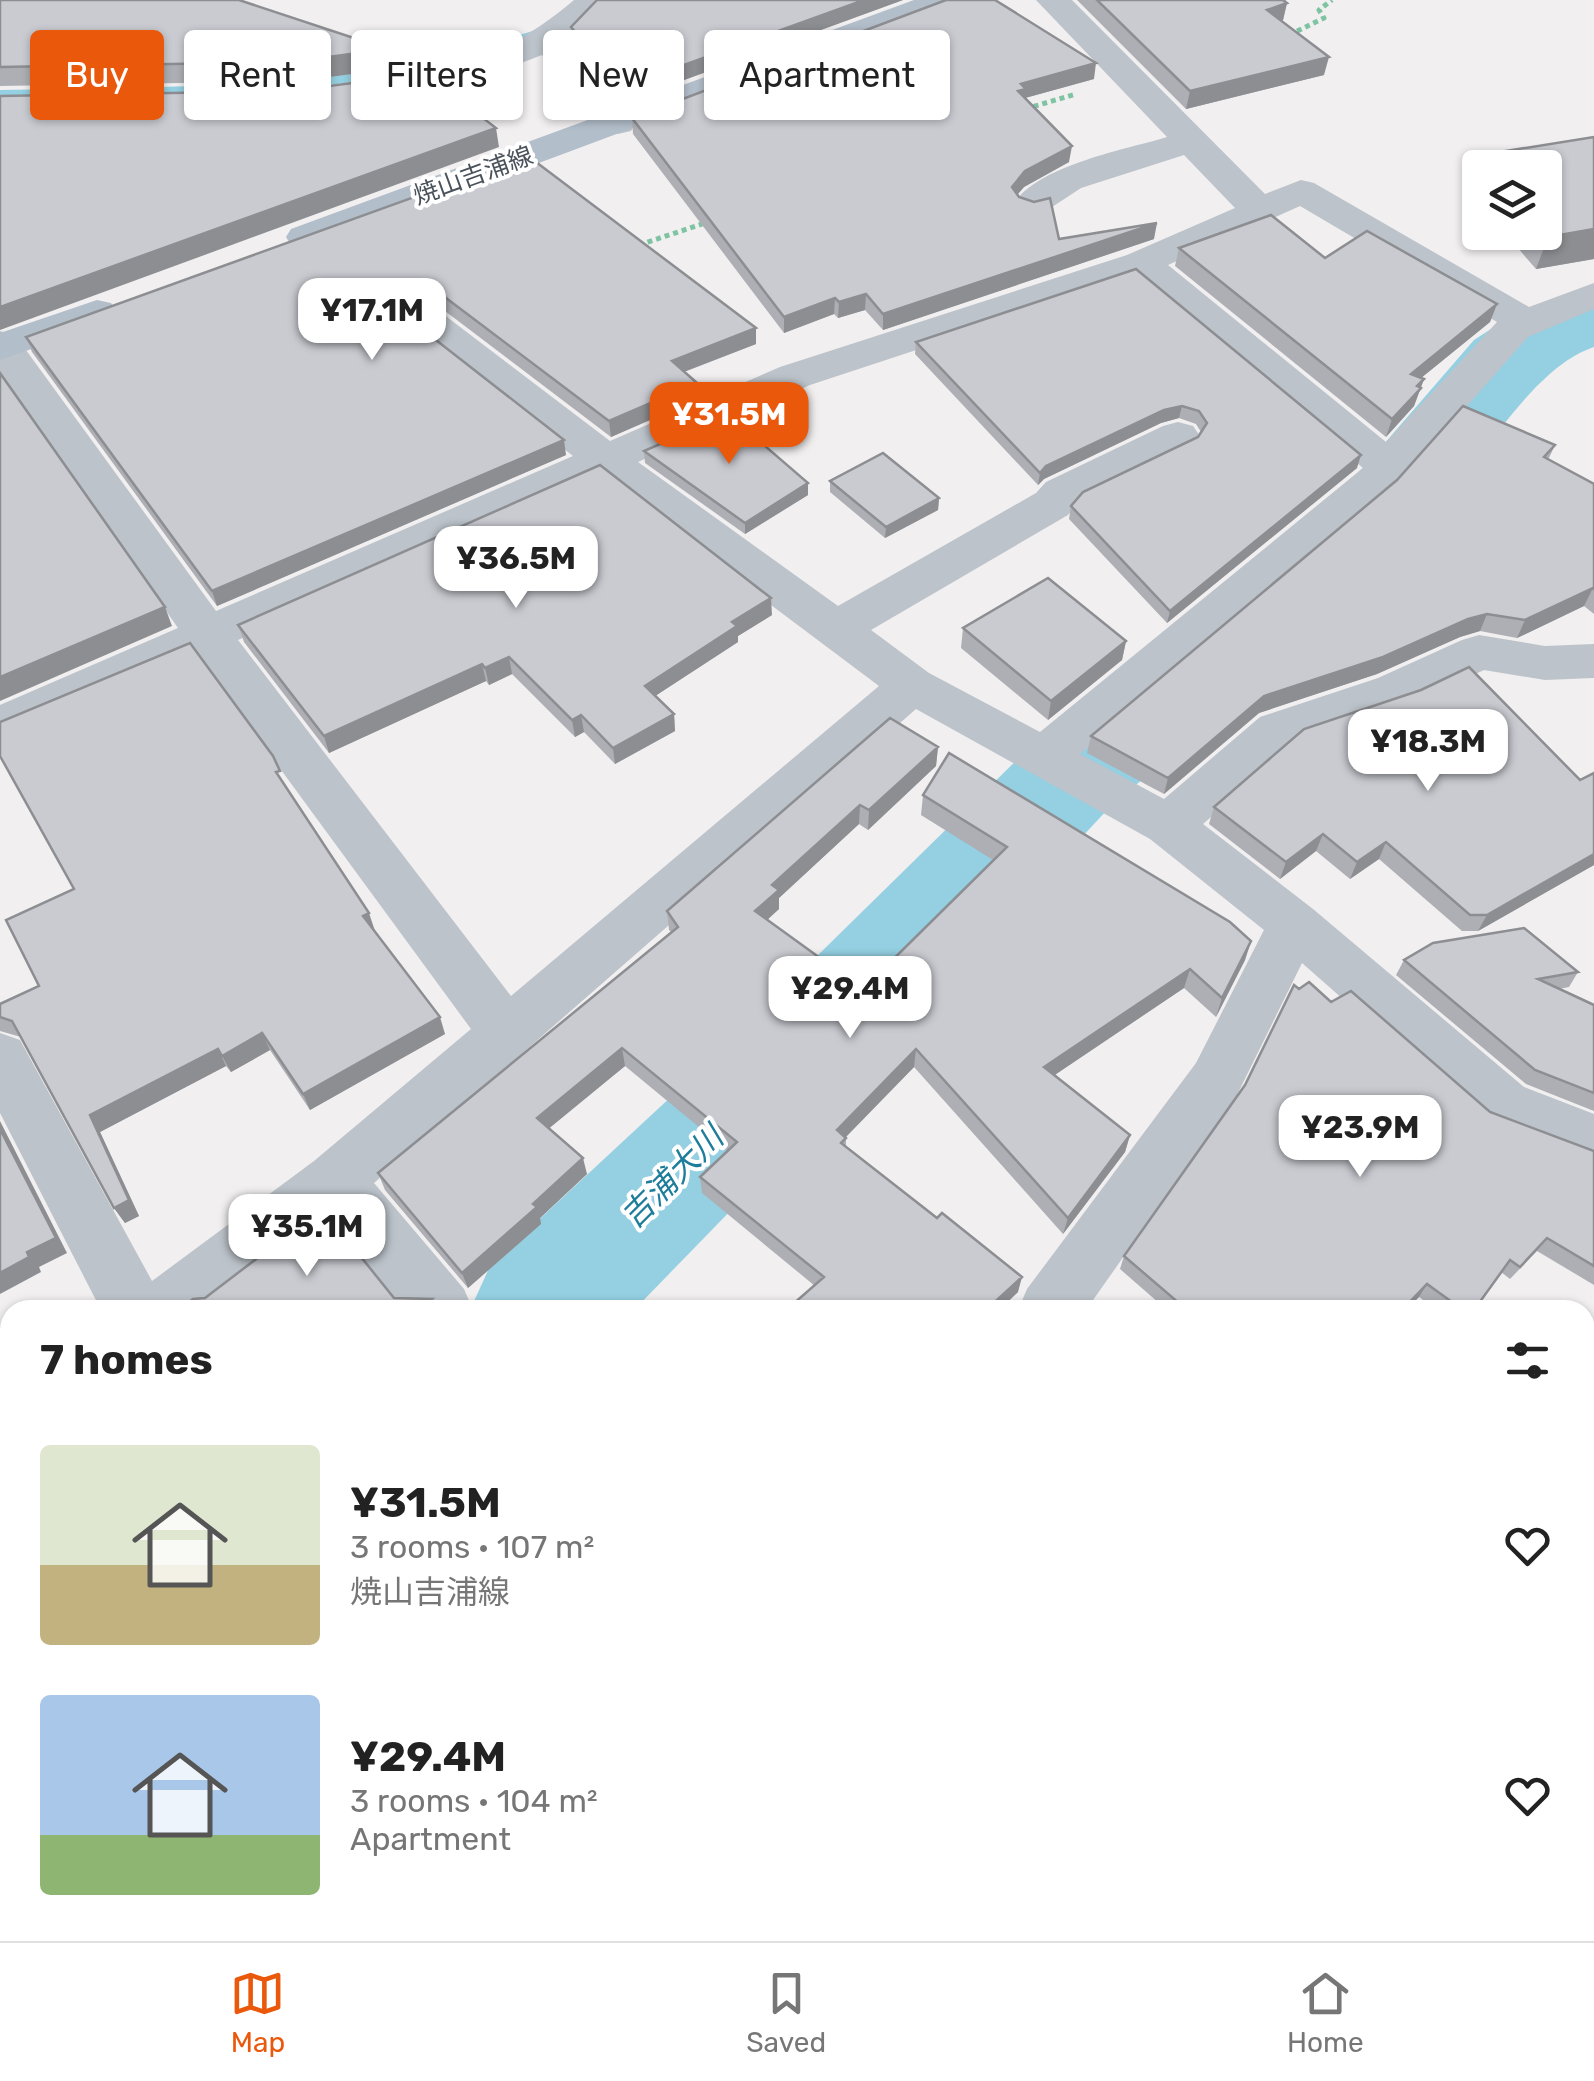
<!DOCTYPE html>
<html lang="en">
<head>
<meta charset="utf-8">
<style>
  body { margin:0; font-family:Rubik,"Noto Sans JP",sans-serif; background:#f6f6f6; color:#222; height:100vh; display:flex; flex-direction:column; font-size:38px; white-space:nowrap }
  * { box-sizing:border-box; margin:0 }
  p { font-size:32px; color:#767676 }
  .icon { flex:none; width:55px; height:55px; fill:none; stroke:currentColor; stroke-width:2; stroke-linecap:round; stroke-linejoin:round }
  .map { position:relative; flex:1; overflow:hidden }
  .panel { position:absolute; left:0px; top:1300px; width:1595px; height:642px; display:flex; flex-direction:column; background:#fff; border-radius:30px 30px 0 0; box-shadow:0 2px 8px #0004 }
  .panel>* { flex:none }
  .top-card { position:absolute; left:30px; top:30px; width:1000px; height:90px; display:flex; gap:20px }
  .controls { position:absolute; left:1462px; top:150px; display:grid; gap:20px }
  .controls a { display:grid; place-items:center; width:100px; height:100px; border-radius:10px; background:#fff; box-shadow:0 2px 8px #0004; font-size:50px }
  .price { position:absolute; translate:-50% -85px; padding:0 22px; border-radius:20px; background:#fff; color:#222; font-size:32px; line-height:65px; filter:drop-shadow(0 2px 5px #0008) }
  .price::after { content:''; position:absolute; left:50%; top:60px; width:30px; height:22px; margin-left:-15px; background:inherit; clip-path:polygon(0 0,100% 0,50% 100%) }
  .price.current { background:#ea580c; color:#fff }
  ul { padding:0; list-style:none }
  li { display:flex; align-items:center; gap:30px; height:250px; padding:0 40px }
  li span { display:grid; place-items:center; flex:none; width:280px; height:200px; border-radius:10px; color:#555 }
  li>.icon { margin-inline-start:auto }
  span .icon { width:120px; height:120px; fill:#fffc; stroke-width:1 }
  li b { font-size:42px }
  h2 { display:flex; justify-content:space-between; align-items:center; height:120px; padding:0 40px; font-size:42px }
  .pill { padding:0 35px; border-radius:10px; background:#fff; box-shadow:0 2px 8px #0004; font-size:35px; line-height:90px }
  .pill.current { background:#ea580c; color:#fff }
  .menu { display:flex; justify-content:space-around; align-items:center; height:140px; border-top:2px solid #e0e0e0; background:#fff; font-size:28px; color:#767676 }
  .menu a { display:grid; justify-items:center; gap:5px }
  .menu .current { color:#ea580c }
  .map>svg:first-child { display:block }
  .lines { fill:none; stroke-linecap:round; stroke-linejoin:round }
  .stream { fill:#94d0e2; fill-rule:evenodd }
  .river { fill:#94d0e2; fill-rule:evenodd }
  .path { stroke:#7ec4a3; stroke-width:5; stroke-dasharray:5 4; stroke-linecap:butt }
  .minor { fill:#bcc3ca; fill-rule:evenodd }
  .major { fill:#b2beca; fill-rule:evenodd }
  .wall { fill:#adafb4 }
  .shaded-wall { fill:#8d8e92 }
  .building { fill:#c9cbd1; stroke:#8d8e92; stroke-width:2.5 }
  .labels { text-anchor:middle; stroke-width:8; stroke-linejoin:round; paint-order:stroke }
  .far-street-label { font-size:25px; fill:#49525a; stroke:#fff }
  .water-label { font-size:32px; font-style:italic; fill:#1d7d9a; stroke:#fff }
</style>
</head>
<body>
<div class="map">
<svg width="1594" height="1941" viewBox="0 0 1594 1941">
  <rect width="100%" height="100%" fill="#f1efef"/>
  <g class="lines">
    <path class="stream" d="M 536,30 L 540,31 L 540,37 C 496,51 453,65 407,73 C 273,99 135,95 0,98 L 0,90 C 135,87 270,89 404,66 C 449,58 492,43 536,30 Z"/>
    <g class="river">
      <path d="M 1594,290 L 1594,347 C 1503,377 1438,563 1354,568 C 1342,568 1327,561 1316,558 L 1301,534 L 1316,510 L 1365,466 L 1474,340 L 1519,311 Z"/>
      <polygon points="1224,611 1262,622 1277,649 1262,676 1108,809 806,1133 634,1310 470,1310 491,1264 716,1055 1028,749 1186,622"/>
      <polygon points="10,1703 10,1870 0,1874 0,1707"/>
    </g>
    <g class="path">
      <polyline points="1289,35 1324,18 1319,10 1332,0"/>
      <polyline points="1025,109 1076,94"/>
      <polyline points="639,245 708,222"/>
    </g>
    <g class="minor">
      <path d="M 574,0 L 611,0 L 567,41 L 631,115 L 636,123 L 631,131 L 618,134 L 605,131 L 542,55 C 497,72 422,103 374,92 L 369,84 L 374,76 C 400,70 426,70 451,65 C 499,54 538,31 574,0 Z"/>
      <path d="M 1036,0 L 1072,0 L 1265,194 L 1301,180 L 1314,183 L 1529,307 L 1594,283 L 1594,309 L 1528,337 L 1388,495 L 1080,754 L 1164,799 L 1260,717 L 1378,678 L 1462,640 L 1479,635 L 1545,646 L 1594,644 L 1594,678 L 1545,680 L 1484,670 L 1412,704 L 1296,743 L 1203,824 L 1313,909 L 1524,1087 L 1594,1114 L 1594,1166 L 1484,1123 L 1302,963 L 1236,1097 L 1086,1310 L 1018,1310 L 1027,1289 L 1196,1063 L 1264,930 L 1150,839 L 916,709 L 374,1183 L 464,1289 L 473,1310 L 403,1310 L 330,1219 L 212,1310 L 101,1310 L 0,1113 L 0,1033 L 20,1040 L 152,1281 L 314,1161 L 471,1029 L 199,658 L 0,744 L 0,705 L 178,628 L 0,374 L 0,331 L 15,335 L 216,611 L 573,456 L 415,332 L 409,323 L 415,314 L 429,311 L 443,314 L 610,441 L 780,367 L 1127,255 L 1235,208 L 1184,155 L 1081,188 L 1046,211 L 1033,214 L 1020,211 L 1014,203 C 1040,165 1124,150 1167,137 ZM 1300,206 L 1497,322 L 1386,442 L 1168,265 ZM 1135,278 L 1363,468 L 1040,732 L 929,673 L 871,630 L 1068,515 L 1078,502 L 1193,446 L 1200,436 L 1193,426 L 1178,422 L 1163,426 L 1046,482 L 1036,493 L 838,606 L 638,462 L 810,385 ZM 602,478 L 879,686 L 511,996 L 238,640 Z"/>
      <polygon points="10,1401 10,1469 0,1473 0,1405"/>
      <polygon points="1585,1827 1594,1830 1594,1909 1585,1906"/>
      <polygon points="325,1932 407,1932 403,1941 322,1941"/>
      <polygon points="930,1932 1010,1932 1013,1941 934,1941"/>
    </g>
    <g class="major">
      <polygon points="914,0 962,0 957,7 319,245 305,249 291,245 286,237 291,229"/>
      <polygon points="97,300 111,303 117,312 111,321 0,360 0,333"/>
    </g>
  </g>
  <g class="wall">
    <polygon points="0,0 391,69 297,81 0,86"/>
    <polygon points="597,0 903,0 624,102 572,41 571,27"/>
    <polygon points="1077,0 1286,0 1284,1 1287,3 1283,20 1282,21 1324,75 1186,109"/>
    <polygon points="1094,79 1025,98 1069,162 1024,187 1017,195 1059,239 1154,239 883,330 865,310 838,318 834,314 784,333 633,134 632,118"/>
    <polygon points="1594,137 1594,259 1536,269 1504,232 1545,232 1545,168 1480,168 1480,206 1464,188 1475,156"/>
    <polygon points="528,156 756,328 756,344 684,372 698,399 611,437 445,311 430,307 414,310 409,318 409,319 566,455 217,606 32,352 26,337"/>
    <polygon points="1179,248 1325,258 1497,304 1490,322 1421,378 1424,379 1414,406 1386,437 1175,266"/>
    <polygon points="1136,269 1357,468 1167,623 1069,519 1071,506 1198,437 1201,432 1196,424 1179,418 1161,423 1044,479 1038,485 915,354 916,342"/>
    <polygon points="1555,445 1548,460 1594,484 1594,614 1584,606 1517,638 1480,631 1460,637 1377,674 1259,713 1164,794 1087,753 1091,736"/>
    <polygon points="644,451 808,495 745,534 645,463"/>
    <polygon points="830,481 939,498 938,510 885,538 830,492"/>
    <polygon points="772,615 738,636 738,642 655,696 674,714 675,731 615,764 584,732 575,737 512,674 489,685 486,681 329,753 244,642 238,625"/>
    <polygon points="963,628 1126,641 1122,660 1048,720 961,648"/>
    <polygon points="938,747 936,766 868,830 859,824 779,898 779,909 767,920 863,989 993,860 921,815 923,795 1251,941 1245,960 1216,1017 1184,988 1054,1075 1130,1135 1125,1152 1063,1234 914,1067 846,1137 846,1146 1018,1292 999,1310 792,1310 792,1305 815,1286 702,1193 700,1177 728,1151 625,1066 549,1128 587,1174 540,1218 541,1224 468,1288 385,1190 378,1173 671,932 669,930 667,911"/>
    <polygon points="1594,773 1594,865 1478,931 1462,931 1379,859 1350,879 1316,851 1280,879 1209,824 1214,807 1580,780"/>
    <polygon points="286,788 374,931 445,1034 310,1110 270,1050 231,1072 226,1066 100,1132 139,1216 125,1223 114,1208 21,1037 0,1031 0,1004 39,986 74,889"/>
    <polygon points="1404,960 1578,972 1569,987 1559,989 1594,1005 1594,1111 1526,1084 1396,975"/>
    <polygon points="1299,989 1331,1002 1490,1112 1594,1151 1594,1285 1537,1251 1510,1279 1501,1272 1474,1310 1437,1310 1419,1297 1406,1310 1167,1310 1120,1269 1124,1256 1245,1085"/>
    <polygon points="1594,1588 1594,1789 1585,1793 1585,1598"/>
    <polygon points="1032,1932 1183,1932 1191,1941 1040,1941"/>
  </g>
  <g class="shaded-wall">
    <polygon points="864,0 903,0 624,102 623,87"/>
    <polygon points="1287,3 1283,20 1263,28 1267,10"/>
    <polygon points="387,49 391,69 297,81 292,62"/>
    <polygon points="1329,57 1324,75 1186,109 1190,91"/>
    <polygon points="1096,63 1094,79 1025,98 1024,105 1018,91 1021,84"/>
    <polygon points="485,82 488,101 451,111 448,91"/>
    <polygon points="496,128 499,147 0,330 0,307"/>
    <polygon points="1072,146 1069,162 1024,187 1010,203 1012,187 1025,171"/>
    <polygon points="1157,223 1154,239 883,330 883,314"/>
    <polygon points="1594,229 1594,259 1536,269 1548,237"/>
    <polygon points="427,292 430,307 414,310 406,321 403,305 411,295"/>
    <polygon points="866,294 865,310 838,318 839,302"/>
    <polygon points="835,298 834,314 784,333 784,317"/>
    <polygon points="1497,304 1490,322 1405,391 1411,374"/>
    <polygon points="756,328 756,344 673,376 672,361"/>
    <polygon points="1424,379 1414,406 1386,437 1392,419"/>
    <polygon points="697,383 698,399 611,437 609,421"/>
    <polygon points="1182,406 1179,418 1161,423 1044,479 1038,485 1040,473 1046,466 1164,410"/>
    <polygon points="564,440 566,455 217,606 212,591"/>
    <polygon points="1361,455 1357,468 1167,623 1170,611"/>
    <polygon points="808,483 808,495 745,534 745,523"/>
    <polygon points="939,498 938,510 885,538 886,527"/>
    <polygon points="1593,588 1584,606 1517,638 1525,620"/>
    <polygon points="771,598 772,615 738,636 738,642 646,702 645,686 732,622"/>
    <polygon points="165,607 172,626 0,701 0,677"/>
    <polygon points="1487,614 1480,631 1460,637 1377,674 1259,713 1164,794 1168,778 1264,696 1468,619"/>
    <polygon points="1126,641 1122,660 1048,720 1051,701"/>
    <polygon points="509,657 512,674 489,685 485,668"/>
    <polygon points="482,664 486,681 329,753 324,736"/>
    <polygon points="674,714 675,731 615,764 613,748"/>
    <polygon points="581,715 584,732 575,737 572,720"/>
    <polygon points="938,747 936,766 868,830 869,810"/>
    <polygon points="860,805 859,824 779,898 779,909 756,930 755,911 772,885"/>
    <polygon points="1323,834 1316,851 1280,879 1286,862"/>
    <polygon points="1386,842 1379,859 1350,879 1357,862"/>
    <polygon points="1594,854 1594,865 1478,931 1487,915"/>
    <polygon points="369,913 375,931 369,934 363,916"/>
    <polygon points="1251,941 1245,960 1216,1017 1222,998"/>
    <polygon points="1190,969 1184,988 1040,1085 1044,1067"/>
    <polygon points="440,1017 445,1034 310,1110 303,1094"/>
    <polygon points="262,1033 270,1050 231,1072 222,1056"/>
    <polygon points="622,1048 625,1066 541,1135 537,1118"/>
    <polygon points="218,1049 226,1066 100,1132 139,1216 125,1223 114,1208 90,1115"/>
    <polygon points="916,1049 914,1067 836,1147 837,1130"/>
    <polygon points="0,1121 67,1253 39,1267 41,1272 0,1294"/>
    <polygon points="1130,1135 1125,1152 1063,1234 1068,1218"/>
    <polygon points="583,1158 587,1174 540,1218 541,1224 468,1288 462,1273 533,1204"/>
    <polygon points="1022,1277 1018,1292 999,1310 986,1310"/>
    <polygon points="1427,1284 1419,1297 1406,1310 1402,1310"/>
    <polygon points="432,1299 436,1310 419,1310"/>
    <polygon points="280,1932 297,1932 288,1941 272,1941"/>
    <polygon points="725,1932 733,1932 725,1941 716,1941"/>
    <polygon points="813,1932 819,1932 811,1941 804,1941"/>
  </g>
  <g class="building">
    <polygon points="0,0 239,0 387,49 292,62 0,67"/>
    <polygon points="597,0 864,0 623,87 571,27"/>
    <polygon points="946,0 995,0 1096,63 1021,84 1026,89 1018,91 1072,146 1025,171 1012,187 1019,197 1034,202 1050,198 1059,239 1157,223 883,314 866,294 839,302 835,298 784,317 632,118"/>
    <polygon points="1097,0 1283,0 1287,3 1267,10 1329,57 1190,91"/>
    <polygon points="450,70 485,82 448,91 496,128 0,307 0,96 292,91"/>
    <polygon points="1594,137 1594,229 1548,237 1544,232 1545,168 1485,168 1475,156"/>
    <polygon points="528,156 756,328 672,361 697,383 609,421 442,295 427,292 411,295 403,305 409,319 564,440 212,591 26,337"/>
    <polygon points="1271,215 1325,258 1367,231 1497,304 1411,374 1424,379 1417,386 1421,388 1392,419 1179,248"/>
    <polygon points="1136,269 1361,455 1170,611 1071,506 1083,492 1198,437 1207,423 1199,411 1182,406 1164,410 1046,466 1040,473 916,342"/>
    <polygon points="0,373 165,607 0,677"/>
    <polygon points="1463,406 1555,445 1544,457 1594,484 1594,589 1593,588 1525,620 1487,614 1468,619 1383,657 1264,696 1168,778 1091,736 1397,480"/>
    <polygon points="728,414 808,483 745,523 644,451"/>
    <polygon points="883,453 939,498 886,527 830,481"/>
    <polygon points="600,465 771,598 732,622 737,626 645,686 674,714 613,748 581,715 572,720 509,657 485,668 482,664 324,736 238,625"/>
    <polygon points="1048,578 1126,641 1051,701 963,628"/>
    <polygon points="190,643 273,756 280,771 276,772 369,913 363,916 440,1017 303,1094 262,1033 222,1056 218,1049 90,1115 129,1200 114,1208 12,1021 0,1017 0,1004 39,986 6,920 74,889 0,756 0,722"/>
    <polygon points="1469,667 1580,780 1594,773 1594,854 1487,915 1470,915 1386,842 1357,862 1323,834 1286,862 1214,807 1304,729 1421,690"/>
    <polygon points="890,718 938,747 869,810 860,805 772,885 779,890 755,911 863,989 1007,847 923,795 949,753 1230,922 1251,941 1222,998 1190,969 1044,1067 1130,1135 1068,1218 916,1049 837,1130 846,1138 841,1143 937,1218 942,1213 1022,1277 986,1310 798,1310 792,1305 824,1277 700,1177 737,1142 622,1048 537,1118 583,1158 533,1204 537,1207 462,1273 378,1173 678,927 667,911"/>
    <polygon points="1524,928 1578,972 1538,979 1594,1005 1594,1093 1535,1070 1404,960 1433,943"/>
    <polygon points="1309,982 1331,1002 1351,991 1490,1112 1594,1151 1594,1266 1547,1238 1520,1267 1510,1260 1474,1310 1463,1310 1427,1284 1402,1310 1366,1310 1363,1307 1360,1310 1187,1310 1124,1256 1245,1085 1294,985 1299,989"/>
    <polygon points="0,1129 56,1238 27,1252 29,1257 0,1273"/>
    <polygon points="328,1216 394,1298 432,1299 419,1310 179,1310 193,1299 205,1298 298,1227 305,1235"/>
    <polygon points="669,1302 676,1310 659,1310"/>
    <polygon points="10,1447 10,1700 4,1706 0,1700 0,1456"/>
    <polygon points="1594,1593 1594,1786 1585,1777 1585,1603"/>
    <polygon points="120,1932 280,1932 272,1941 115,1941 114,1939"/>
    <polygon points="495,1932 725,1932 716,1941 501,1941"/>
    <polygon points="751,1932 813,1932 804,1941 758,1941"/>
    <polygon points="1045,1932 1183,1932 1191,1941 1052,1941"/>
  </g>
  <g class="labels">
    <g class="far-street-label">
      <text transform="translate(473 175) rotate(-20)" y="9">焼山吉浦線</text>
    </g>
    <g class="water-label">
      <text transform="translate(672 1177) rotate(-45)" y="11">吉浦大川</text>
    </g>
  </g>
</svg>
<div class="controls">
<a><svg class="icon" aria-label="layers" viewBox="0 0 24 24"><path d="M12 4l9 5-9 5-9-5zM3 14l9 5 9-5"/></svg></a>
</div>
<b class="price" style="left:372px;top:363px">¥17.1M</b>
<b class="price current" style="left:729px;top:467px">¥31.5M</b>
<b class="price" style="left:516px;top:611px">¥36.5M</b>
<b class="price" style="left:1428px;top:794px">¥18.3M</b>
<b class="price" style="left:850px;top:1041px">¥29.4M</b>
<b class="price" style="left:1360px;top:1180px">¥23.9M</b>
<b class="price" style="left:307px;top:1279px">¥35.1M</b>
<div class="top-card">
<a class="pill current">Buy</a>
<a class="pill">Rent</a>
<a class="pill">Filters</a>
<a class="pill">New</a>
<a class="pill">Apartment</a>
</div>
<section class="panel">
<h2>7 homes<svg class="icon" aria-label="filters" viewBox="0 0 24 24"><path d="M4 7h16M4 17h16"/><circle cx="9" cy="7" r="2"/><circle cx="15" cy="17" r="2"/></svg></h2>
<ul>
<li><span style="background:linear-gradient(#dfe7d0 60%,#c2b280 0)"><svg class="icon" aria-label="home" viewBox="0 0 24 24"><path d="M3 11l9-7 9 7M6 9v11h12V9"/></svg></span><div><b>¥31.5M</b><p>3 rooms · 107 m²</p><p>焼山吉浦線</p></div><svg class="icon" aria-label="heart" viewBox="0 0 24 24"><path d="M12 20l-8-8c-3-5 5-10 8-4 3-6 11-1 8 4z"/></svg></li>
<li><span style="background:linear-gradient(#a9c7e8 70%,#8fb573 0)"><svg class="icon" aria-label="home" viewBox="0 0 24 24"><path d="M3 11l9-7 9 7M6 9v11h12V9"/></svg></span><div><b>¥29.4M</b><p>3 rooms · 104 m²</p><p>Apartment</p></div><svg class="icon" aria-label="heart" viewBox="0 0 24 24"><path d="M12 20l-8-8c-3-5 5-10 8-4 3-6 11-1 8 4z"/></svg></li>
</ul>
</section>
</div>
<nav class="menu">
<a class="current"><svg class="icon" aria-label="map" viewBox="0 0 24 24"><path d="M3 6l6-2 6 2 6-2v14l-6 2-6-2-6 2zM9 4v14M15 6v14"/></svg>Map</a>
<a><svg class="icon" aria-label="saved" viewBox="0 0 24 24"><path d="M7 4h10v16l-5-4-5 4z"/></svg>Saved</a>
<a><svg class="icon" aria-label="home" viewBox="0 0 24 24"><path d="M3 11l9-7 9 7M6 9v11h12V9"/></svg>Home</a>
</nav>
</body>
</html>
